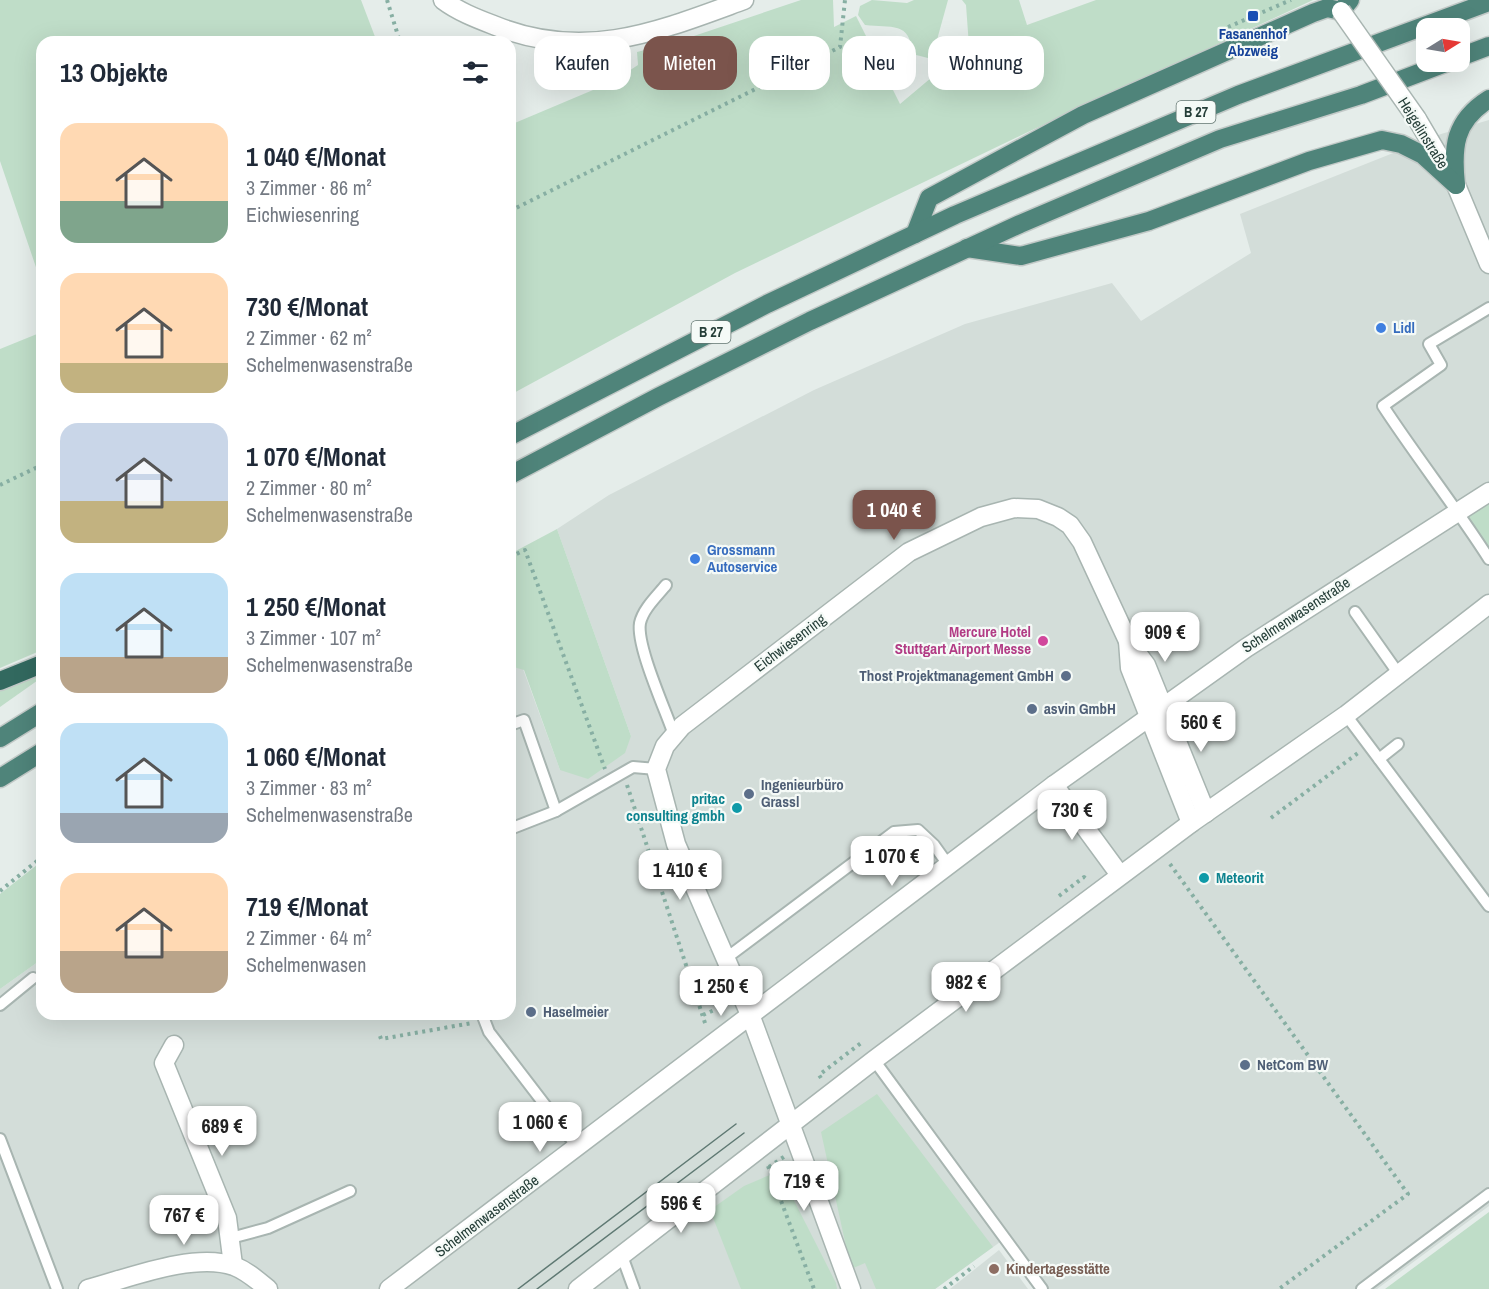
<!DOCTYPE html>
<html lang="de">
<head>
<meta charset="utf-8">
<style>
  body { margin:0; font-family:"Archivo Narrow",sans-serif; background:#f6f6f7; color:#1f2937; height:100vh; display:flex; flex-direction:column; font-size:22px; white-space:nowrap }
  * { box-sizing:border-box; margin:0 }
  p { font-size:20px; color:#747a83 }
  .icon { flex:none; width:33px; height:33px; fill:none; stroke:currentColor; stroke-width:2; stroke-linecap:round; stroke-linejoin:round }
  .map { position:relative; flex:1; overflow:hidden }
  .drawer { position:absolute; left:36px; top:36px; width:480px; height:984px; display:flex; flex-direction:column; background:#fff; border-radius:18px; box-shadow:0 6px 24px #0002 }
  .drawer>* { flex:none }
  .guide { position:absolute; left:534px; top:36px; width:570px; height:54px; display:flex; gap:12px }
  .needle { width:39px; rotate:79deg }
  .controls { position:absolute; left:1416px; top:18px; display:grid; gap:12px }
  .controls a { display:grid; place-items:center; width:54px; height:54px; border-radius:12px; background:#fff; box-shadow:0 6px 24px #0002; font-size:30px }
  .price { position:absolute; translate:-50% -51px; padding:0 14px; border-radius:12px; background:#fff; color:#222; font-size:20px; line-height:39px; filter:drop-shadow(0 2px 3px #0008) }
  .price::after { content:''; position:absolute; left:50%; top:36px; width:18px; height:14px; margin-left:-9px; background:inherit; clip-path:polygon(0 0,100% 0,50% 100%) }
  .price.current { background:#7b544c; color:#fff }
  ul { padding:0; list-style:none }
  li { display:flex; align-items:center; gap:18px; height:150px; padding:0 24px }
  li span { display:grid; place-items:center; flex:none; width:168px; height:120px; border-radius:18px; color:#555 }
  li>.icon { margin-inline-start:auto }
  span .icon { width:72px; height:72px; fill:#fffc; stroke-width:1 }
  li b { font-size:26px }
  h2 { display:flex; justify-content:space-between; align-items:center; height:72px; padding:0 24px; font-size:26px }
  .chip { padding:0 21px; border-radius:18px; background:#fff; box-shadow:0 6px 24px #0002; font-size:21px; line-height:54px }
  .chip.current { background:#7b544c; color:#fff }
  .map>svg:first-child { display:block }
  .built { fill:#d3ddd9 }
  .green { fill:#bfddc8 }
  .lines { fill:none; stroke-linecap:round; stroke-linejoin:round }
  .service-casing { stroke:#a8b5b1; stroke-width:14 }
  .minor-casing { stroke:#a8b5b1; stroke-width:21 }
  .tertiary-casing { stroke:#a8b5b1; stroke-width:21 }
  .trunk-casing { stroke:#c2c9c7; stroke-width:21 }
  .motorway-casing { stroke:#c2c9c7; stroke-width:21 }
  .path { stroke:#87afa3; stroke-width:4; stroke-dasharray:3 4.5; stroke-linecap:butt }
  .service { stroke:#fff; stroke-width:10 }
  .minor { stroke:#fff; stroke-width:18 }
  .tertiary { stroke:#fff; stroke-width:18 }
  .trunk { stroke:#4f847a; stroke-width:18 }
  .motorway { stroke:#32695f; stroke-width:18 }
  .tram { stroke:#5f7973; stroke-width:1.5 }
  .tertiary-bridge-casing { stroke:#a8b5b1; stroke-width:21; stroke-linecap:butt }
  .tertiary-bridge { stroke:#fff; stroke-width:18 }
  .transit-dot { fill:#1a4fb4; stroke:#f5faf7; stroke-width:2 }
  .shop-dot { fill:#3f7fe0; stroke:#f5faf7; stroke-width:2 }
  .hotel-dot { fill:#d1479c; stroke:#f5faf7; stroke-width:2 }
  .service-dot { fill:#5c6f8a; stroke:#f5faf7; stroke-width:2 }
  .culture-dot { fill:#0f9aa8; stroke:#f5faf7; stroke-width:2 }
  .education-dot { fill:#8d6e63; stroke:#f5faf7; stroke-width:2 }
  .labels { text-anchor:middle; stroke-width:4.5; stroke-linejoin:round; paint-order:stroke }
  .shield { fill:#f5faf7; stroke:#637671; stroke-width:1.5 }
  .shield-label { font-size:14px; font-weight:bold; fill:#253e38 }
  .transit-label { font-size:15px; font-weight:bold; fill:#164399; stroke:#f5faf7 }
  .street-label { font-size:15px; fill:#253e38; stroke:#f5faf7 }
  .shop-label { font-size:15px; font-weight:bold; fill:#366cbe; stroke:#f5faf7; text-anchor:start }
  .hotel-label { font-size:15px; font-weight:bold; fill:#b23c85; stroke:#f5faf7; text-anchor:end }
  .service-label { font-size:15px; font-weight:bold; fill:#4e5e75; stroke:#f5faf7; text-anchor:start }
  .culture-label { font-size:15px; font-weight:bold; fill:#0d838f; stroke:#f5faf7; text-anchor:end }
  .education-label { font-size:15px; font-weight:bold; fill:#785e54; stroke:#f5faf7; text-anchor:start }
</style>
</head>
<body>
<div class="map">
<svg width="1489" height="1289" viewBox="0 0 1489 1289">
  <rect width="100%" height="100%" fill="#e5edea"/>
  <g class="built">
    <polygon points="1489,120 1489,1206 1377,1289 1046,1289 1007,1237 935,1289 0,1289 0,989 42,959 42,1014 510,1014 510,666 523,669 560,770 631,736 557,529 609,495 814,390 965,324 1112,283 1141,321 1251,253 1240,214 1441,134"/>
    <polygon points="999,1250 1028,1289 950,1289"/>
  </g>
  <g class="green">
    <polygon points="0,0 361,0 377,42 42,42 42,285 0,161"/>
    <polygon points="801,0 833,0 834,27 856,16 900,104 969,46 966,5 962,0 1019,0 1027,25 1096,0 1313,0 1028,132 735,273 510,395 510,125 612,82 638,65 637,52 676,42"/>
    <path d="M 872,0 L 907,3 L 914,0 L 948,0 L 935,47 L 928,58 L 912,54 C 911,21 891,28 865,25 L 858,15 L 860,6 Z"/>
    <polygon points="42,332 42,650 0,668 0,349"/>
    <polygon points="1489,502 1489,549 1467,515"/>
    <polygon points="557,529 631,736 625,753 588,779 560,770 524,670 510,666 510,554"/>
    <polygon points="37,675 41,678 0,707 0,691"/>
    <polygon points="42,861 42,959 0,989 0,894"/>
    <polygon points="877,1094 993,1247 935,1289 876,1289 865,1263 851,1269 821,1132"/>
    <polygon points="779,1171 836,1283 837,1289 741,1289 710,1210 744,1186"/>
    <polygon points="1489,1212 1489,1289 1385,1289"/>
  </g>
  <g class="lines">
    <g class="service-casing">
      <g id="service">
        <path d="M 1489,308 L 1429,344 L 1441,365 L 1383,406 C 1417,458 1456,507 1489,559"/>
        <path d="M 666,585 C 657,596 643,609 640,623 C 636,646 666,711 674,735"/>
        <polyline points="1355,612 1398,673"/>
        <polyline points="1346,715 1489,906"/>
        <polyline points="510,725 524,720 556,811"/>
        <polyline points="1379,759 1398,744"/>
        <polyline points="510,829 556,811 633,767 656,769"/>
        <polyline points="725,959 894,832 918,830 934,845 949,866"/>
        <polyline points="0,1005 33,978"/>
        <polyline points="482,1014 489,1032 578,1148"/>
        <polyline points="874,1060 1042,1289"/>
        <polyline points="0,1139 57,1289"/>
        <polyline points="231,1238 268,1228 350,1191"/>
        <polyline points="622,1256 634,1289"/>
        <polyline points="1362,1289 1489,1194"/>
      </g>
    </g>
    <g class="minor-casing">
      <g id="minor">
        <polyline points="1128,641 1130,668 1191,823"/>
        <polyline points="1054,785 1120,875"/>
        <polyline points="174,1045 164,1063 227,1218 233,1265"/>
        <path d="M 88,1289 C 129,1278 194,1252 234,1266 C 247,1271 257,1280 268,1289"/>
        <polyline points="851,1289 751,1017 676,844 656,769 665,746 682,726 909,552 981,517 1014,508 1038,509 1058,517 1070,525 1082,542 1128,641 1146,665 1206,813"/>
      </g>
    </g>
    <g class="tertiary-casing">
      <g id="tertiary">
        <path d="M 443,0 C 459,12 478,19 496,26 C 586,62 659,31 744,0"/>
        <polyline points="1417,119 1456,185 1489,264"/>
        <polyline points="389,1289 1054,785 1246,648 1489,492"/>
        <polyline points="578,1289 874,1060 1191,823 1346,715 1489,604"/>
      </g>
    </g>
    <g class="trunk-casing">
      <g id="trunk">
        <polyline points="1460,57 1489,46"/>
        <path d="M 1456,185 C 1452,147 1454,121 1489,99"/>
        <polyline points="915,234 929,198 1083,115 1313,13 1327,8 1341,11 1350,0"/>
        <polyline points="967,248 1021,256 1149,221 1309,161 1382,140 1401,144 1423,155 1456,185"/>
        <polyline points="510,436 767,304 955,215 1238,95 1489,2"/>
        <polyline points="510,475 658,397 810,321 1020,224 1220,139 1361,95 1448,62"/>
        <polyline points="0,738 42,712"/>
        <polyline points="0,778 42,752"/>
      </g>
    </g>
    <g class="motorway-casing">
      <polyline id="motorway" points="0,681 42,664"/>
    </g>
    <g class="path">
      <polyline points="387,0 400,42"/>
      <polyline points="1228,27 1291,0"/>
      <polyline points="510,211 840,47 845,0"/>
      <polyline points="0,485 42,465"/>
      <polyline points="510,557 525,550 605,769"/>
      <polyline points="627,785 706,1026"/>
      <polyline points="1271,818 1358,753"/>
      <polyline points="1170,864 1408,1194 1279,1289"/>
      <polyline points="0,891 42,857"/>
      <polyline points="1059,896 1084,877 1086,879"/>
      <polyline points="703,1015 728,1004"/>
      <polyline points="380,1036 381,1039 472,1023"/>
      <polyline points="821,1078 819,1075 861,1043"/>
      <polyline points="768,1166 814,1289"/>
      <polyline points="769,1167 785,1156"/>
      <polyline points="944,1289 974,1266"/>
    </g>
    <use href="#service" class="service"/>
    <use href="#minor" class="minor"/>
    <use href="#tertiary" class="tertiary"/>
    <use href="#trunk" class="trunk"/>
    <use href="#motorway" class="motorway"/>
    <g class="tram">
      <polyline points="518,1289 736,1124"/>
      <polyline points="537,1289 744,1133"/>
    </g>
    <g class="tertiary-bridge-casing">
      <polyline id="tertiary-bridge" points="1341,11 1417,119"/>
    </g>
    <use href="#tertiary-bridge" class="tertiary-bridge"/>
  </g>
  <rect class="transit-dot" x="1247" y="10" width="12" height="12" rx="3"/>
  <g class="shop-dot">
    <circle cx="1381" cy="328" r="6"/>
    <circle cx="695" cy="559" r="6"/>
  </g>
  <circle class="hotel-dot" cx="1043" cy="641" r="6"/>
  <g class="service-dot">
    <circle cx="1066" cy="676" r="6"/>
    <circle cx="1032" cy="709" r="6"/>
    <circle cx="749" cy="794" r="6"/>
    <circle cx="531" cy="1012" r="6"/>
    <circle cx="1245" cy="1065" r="6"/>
  </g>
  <g class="culture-dot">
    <circle cx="737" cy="808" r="6"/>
    <circle cx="1204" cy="878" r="6"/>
  </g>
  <circle class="education-dot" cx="994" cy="1269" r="6"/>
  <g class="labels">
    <g class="shield">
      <rect x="1176.5" y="101" width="39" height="22" rx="4.5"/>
      <rect x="691.5" y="321" width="39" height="22" rx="4.5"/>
    </g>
    <g class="shield-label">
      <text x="1196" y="117">B 27</text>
      <text x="711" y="337">B 27</text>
    </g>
    <g class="transit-label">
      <text x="1253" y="39">Fasanenhof<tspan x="1253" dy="17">Abzweig</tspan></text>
    </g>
    <g class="street-label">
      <text transform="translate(1423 133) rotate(58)" y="5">Heigelinstraße</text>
      <text transform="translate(1296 615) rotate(-33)" y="5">Schelmenwasenstraße</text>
      <text transform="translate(790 643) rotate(-37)" y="5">Eichwiesenring</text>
      <text transform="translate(487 1216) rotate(-37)" y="5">Schelmenwasenstraße</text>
    </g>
    <g class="shop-label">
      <text x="1393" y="333">Lidl</text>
      <text x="707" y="555">Grossmann<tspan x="707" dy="17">Autoservice</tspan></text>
    </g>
    <g class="hotel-label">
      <text x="1031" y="637">Mercure Hotel<tspan x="1031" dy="17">Stuttgart Airport Messe</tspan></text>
    </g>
    <g class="service-label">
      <text x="1054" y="681" text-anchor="end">Thost Projektmanagement GmbH</text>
      <text x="1044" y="714">asvin GmbH</text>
      <text x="761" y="790">Ingenieurbüro<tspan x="761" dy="17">Grassl</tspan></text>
      <text x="543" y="1017">Haselmeier</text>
      <text x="1257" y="1070">NetCom BW</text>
    </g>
    <g class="culture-label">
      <text x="725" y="804">pritac<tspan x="725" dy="17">consulting gmbh</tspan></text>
      <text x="1216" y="883" text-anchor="start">Meteorit</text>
    </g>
    <g class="education-label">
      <text x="1006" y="1274">Kindertagesstätte</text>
    </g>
  </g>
</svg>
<div class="controls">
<a><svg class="needle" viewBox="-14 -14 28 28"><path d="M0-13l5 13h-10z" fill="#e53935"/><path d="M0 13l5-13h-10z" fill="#747a83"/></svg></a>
</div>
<b class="price current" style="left:894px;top:541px">1 040 €</b>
<b class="price" style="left:1165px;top:663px">909 €</b>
<b class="price" style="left:1201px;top:753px">560 €</b>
<b class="price" style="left:1072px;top:841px">730 €</b>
<b class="price" style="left:892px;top:887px">1 070 €</b>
<b class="price" style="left:680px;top:901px">1 410 €</b>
<b class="price" style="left:966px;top:1013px">982 €</b>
<b class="price" style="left:721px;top:1017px">1 250 €</b>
<b class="price" style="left:540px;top:1153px">1 060 €</b>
<b class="price" style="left:222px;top:1157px">689 €</b>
<b class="price" style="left:804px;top:1212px">719 €</b>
<b class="price" style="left:681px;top:1234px">596 €</b>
<b class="price" style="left:184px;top:1246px">767 €</b>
<div class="guide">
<a class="chip">Kaufen</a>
<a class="chip current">Mieten</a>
<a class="chip">Filter</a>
<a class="chip">Neu</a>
<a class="chip">Wohnung</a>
</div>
<section class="drawer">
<h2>13 Objekte<svg class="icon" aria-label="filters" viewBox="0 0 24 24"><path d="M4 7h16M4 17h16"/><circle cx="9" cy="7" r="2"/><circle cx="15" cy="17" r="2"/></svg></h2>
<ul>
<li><span style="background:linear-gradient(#ffd9b3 65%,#7fa58c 0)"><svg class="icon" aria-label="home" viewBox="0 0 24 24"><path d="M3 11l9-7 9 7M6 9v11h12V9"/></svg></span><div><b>1 040 €/Monat</b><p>3 Zimmer · 86 m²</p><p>Eichwiesenring</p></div></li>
<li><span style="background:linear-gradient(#ffd9b3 75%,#c2b280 0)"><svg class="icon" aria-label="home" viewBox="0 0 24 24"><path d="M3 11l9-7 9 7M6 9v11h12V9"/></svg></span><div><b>730 €/Monat</b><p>2 Zimmer · 62 m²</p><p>Schelmenwasenstraße</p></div></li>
<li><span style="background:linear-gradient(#c9d6e8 65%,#c2b280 0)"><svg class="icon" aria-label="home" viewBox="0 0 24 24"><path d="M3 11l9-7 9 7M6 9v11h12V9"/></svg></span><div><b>1 070 €/Monat</b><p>2 Zimmer · 80 m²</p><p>Schelmenwasenstraße</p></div></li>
<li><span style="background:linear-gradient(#bfe0f5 70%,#b9a48a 0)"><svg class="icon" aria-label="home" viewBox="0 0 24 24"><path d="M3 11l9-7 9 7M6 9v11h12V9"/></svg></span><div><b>1 250 €/Monat</b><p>3 Zimmer · 107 m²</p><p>Schelmenwasenstraße</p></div></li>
<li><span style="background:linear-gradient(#bfe0f5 75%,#9aa5b1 0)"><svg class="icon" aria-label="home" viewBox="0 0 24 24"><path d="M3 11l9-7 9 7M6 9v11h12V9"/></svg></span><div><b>1 060 €/Monat</b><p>3 Zimmer · 83 m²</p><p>Schelmenwasenstraße</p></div></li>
<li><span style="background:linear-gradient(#ffd9b3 65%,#b9a48a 0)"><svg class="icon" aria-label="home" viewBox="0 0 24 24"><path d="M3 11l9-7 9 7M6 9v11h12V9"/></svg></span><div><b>719 €/Monat</b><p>2 Zimmer · 64 m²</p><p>Schelmenwasen</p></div></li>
</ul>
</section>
</div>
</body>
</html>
